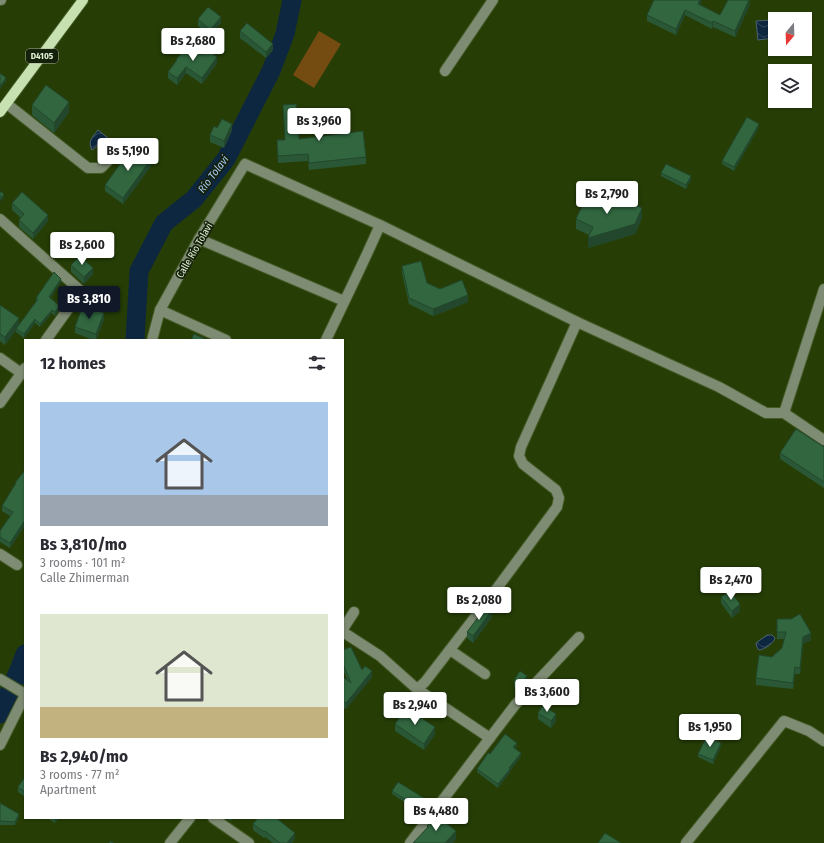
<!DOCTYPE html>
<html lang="en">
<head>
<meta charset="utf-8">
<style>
  body { margin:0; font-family:"Fira Sans Condensed",sans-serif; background:#f2f2f3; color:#2b2b33; height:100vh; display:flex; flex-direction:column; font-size:15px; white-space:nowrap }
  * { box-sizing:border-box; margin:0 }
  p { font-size:13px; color:#7c7c81 }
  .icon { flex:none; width:22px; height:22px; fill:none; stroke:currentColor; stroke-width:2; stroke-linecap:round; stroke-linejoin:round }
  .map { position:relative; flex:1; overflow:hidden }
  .drawer { position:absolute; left:24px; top:339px; width:320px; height:480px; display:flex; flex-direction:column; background:#fff; border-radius:0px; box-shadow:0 1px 3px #0004 }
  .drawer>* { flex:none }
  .needle { width:26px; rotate:199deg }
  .buttons { position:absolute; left:768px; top:12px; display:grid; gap:8px }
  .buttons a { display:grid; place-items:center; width:44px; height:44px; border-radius:0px; background:#fff; box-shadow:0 1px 3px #0004; font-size:20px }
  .price { position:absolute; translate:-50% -34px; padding:0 9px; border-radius:4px; background:#fff; color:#222; font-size:13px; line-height:26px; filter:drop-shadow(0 1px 2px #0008) }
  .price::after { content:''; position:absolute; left:50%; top:24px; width:12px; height:9px; margin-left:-6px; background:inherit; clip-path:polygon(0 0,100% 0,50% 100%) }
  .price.current { background:#111827; color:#fff }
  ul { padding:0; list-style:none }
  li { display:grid; align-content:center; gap:8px; height:212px; padding:0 16px }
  li span { display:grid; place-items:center; height:124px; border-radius:0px; color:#555 }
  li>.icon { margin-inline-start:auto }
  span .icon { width:72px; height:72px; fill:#fffc; stroke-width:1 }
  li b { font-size:17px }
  h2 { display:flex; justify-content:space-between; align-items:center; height:48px; padding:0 16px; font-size:17px }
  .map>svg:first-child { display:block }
  .park { fill:#744b10 }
  .water { fill:url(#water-waves); stroke:#4e646d }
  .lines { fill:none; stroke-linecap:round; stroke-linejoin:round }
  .river { stroke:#0e2741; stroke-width:19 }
  .minor-casing { stroke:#445b27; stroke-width:12 }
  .major-casing { stroke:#445b27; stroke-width:12 }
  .minor { stroke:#7f8c74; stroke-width:10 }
  .major { stroke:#c7e1b0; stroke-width:10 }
  .wall { fill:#2a5836 }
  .shaded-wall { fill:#22472c }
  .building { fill:#31663f; stroke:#22472c }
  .labels { text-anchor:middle; stroke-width:3.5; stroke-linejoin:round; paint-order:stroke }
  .shield { fill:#16210b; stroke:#a5b398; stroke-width:1 }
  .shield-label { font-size:9px; font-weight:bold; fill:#e2f2d5 }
  .street-label { font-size:10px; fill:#e2f2d5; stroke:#16210b }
  .water-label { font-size:11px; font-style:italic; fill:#a4c9f1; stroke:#16210b }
</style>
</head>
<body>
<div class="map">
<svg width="824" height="843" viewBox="0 0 824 843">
  <defs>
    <pattern id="water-waves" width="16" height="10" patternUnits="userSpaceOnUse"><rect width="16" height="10" fill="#0e2741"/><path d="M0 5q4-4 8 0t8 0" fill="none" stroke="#31475c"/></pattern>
  </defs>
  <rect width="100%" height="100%" fill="#263e06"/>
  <polygon class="park" points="319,31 341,44 314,88 293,75"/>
  <g class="water">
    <polygon points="772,20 774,38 758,40 756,21"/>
    <polygon points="326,113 327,124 315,126 315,132 306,133 304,116"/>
    <path d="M 98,130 L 108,138 L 109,142 L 108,145 C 100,146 100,143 92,150 C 87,141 93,137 98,130 Z"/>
    <polygon points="588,183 603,190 599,199 585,193 584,189 586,185"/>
    <polygon points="64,236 75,247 72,248 70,253 66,250 63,246 56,244 55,242 56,240 58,239 59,237"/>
    <path d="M 767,635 L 772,635 L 775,638 C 773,644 765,649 759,650 L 757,647 L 756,643 Z"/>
  </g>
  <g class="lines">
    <g class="river">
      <polyline points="135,340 139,271 164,223 194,199 226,159 271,71 285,34 292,0"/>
      <polyline points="0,714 19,670 25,654"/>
    </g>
    <g class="minor-casing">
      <g id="minor">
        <polyline points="0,0 1,0"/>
        <polyline points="445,71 493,0"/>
        <polyline points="7,104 88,168 101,168 117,152"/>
        <polyline points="0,219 81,291 46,340"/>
        <polyline points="199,239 344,301"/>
        <polyline points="160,310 226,340"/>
        <polyline points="152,340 160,310 199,239 245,164 380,225 577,322 719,387 766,413 784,413 824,440"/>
        <path d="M 326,340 C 344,302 363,264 380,225"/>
        <polyline points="0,358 21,373"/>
        <polyline points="0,403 25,368"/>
        <polyline points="784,413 824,289"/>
        <polyline points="0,554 17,565"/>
        <polyline points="343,629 354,612"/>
        <polyline points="343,632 380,656 417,689 490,738"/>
        <polyline points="450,650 485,674"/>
        <polyline points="0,679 25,694"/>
        <polyline points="417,689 425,682 492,595 557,507 559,498 556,490 523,464 519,456 521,447 577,322"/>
        <polyline points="0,745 25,695"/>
        <polyline points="213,818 249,843"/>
        <polyline points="170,843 190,818"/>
        <polyline points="410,843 515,705 579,637"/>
        <polyline points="686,843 784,721 809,731 824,741"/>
      </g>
    </g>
    <g class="major-casing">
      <polyline id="major" points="0,112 83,0"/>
    </g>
    <use href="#minor" class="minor"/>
    <use href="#major" class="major"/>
  </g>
  <g class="wall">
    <polygon points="701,0 701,3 700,5 720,15 750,5 735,37 713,27 712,29 685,15 676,35 647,21 647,15"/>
    <polygon points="198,19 221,23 210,36 198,26"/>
    <polygon points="240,31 273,50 266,58 240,38"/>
    <polygon points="202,55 217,63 202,84 186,73 177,85 168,78 168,72 176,61 176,60"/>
    <polygon points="32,105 69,112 54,133 32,115"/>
    <polygon points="283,105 299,139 366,157 366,164 309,170 308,161 278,163 277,140 285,140"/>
    <polygon points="759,127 734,171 722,164 722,161"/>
    <polygon points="217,128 232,130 224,148 210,142 210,135"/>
    <polygon points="151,166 123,204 105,191 105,185"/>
    <polygon points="661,173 691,180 686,189 661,176"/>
    <polygon points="12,203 48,221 33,239 19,227 19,220 21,218 12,210"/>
    <polygon points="642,218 635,234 588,248 589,235 576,229 576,219"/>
    <polygon points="71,265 93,274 84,284 71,272"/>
    <polygon points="402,266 427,283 468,302 433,316 409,304 402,273"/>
    <polygon points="61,282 50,298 60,309 55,316 52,313 40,327 35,323 24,338 16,332 16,330 5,345 0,341 0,305 19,325 37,302 36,301 36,298"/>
    <polygon points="104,319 96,340 93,340 75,333 75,327"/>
    <polygon points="824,447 824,488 780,459 780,453"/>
    <polygon points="25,470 25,525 10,548 0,542 0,531 10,516 2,511 2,506 15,485 15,483"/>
    <polygon points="721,597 740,611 732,618 721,603"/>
    <polygon points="492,617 473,643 467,638 467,632"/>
    <polygon points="777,619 811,640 803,644 800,674 795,674 793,689 756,685 756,678 772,657 782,648 784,639 777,639"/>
    <polygon points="343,650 362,670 372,677 346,709 344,708 343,677 348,681 343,670"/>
    <polygon points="514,680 527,682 520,690 514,687"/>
    <polygon points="538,713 556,721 551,728 538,719"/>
    <polygon points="395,724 435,734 424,750 395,731"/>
    <polygon points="517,746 515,748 521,756 510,771 510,772 498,788 477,772 477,769 490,754"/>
    <polygon points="721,746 713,764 698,757 698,754"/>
    <polygon points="25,777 25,797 18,792 18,787"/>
    <polygon points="392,791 427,804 421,813 392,794"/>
    <polygon points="0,803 19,817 15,825 1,825 0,824"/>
    <polygon points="47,818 59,818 55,823"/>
    <polygon points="226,818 233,818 231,821"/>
    <polygon points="258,818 279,818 278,819 295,838 292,843 273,843 265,837 264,838 253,830 253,824"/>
  </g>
  <g class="shaded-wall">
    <polygon points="700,0 701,0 701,3 698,10 698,4"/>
    <polygon points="750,0 750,5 735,37 735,31"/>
    <polygon points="685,10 685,15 676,35 676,29"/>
    <polygon points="221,17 221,23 210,36 210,30"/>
    <polygon points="713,21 713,27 712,29 712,23"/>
    <polygon points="273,44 273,50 266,58 266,52"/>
    <polygon points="217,57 217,63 202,84 202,78"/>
    <polygon points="186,67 186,73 177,85 177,78"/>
    <polygon points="6,78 6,81 0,89 0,86"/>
    <polygon points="69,102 69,112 54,133 54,123"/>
    <polygon points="232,124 232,130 224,148 224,141"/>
    <polygon points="759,124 759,127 734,171 734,167"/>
    <polygon points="151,159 151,166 123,204 123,198"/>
    <polygon points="691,176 691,180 686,189 686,185"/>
    <polygon points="4,194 4,197 0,202 0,199"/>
    <polygon points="642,208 642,218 635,234 588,248 588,238"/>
    <polygon points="48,215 48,221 33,239 33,233"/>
    <polygon points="93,268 93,274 84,284 84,277"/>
    <polygon points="61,279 61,282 49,300 49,297"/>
    <polygon points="468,295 468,302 433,316 433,309"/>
    <polygon points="60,306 60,309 55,316 55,312"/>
    <polygon points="52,310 52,313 40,327 40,324"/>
    <polygon points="104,313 104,319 96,340 96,334"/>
    <polygon points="19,318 19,326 16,329 16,330 5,345 5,337"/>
    <polygon points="35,319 35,323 24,338 24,334"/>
    <polygon points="25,520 25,525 10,548 10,543"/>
    <polygon points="740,604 740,611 732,618 732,611"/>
    <polygon points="492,610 492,617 473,643 473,636"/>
    <polygon points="811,633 811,640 803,644 800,674 800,668 803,637"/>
    <polygon points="795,667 795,674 793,689 793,683"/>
    <polygon points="372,671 372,677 346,709 346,703"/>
    <polygon points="527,676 527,682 520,690 520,684"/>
    <polygon points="344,702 344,708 343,709 343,703"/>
    <polygon points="556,714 556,721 551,728 551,721"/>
    <polygon points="435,727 435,734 424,750 424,744"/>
    <polygon points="517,743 517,746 513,750 513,747"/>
    <polygon points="721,743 721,746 713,764 713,760"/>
    <polygon points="521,753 521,756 510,771 510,772 498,788 498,784 509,768"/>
    <polygon points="427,800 427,804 421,813 421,810"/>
    <polygon points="19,814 19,817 15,825 15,822"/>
    <polygon points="55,818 59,818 55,823"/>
    <polygon points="456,831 456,839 453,843 445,843"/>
    <polygon points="295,833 295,838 292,843 287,843"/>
  </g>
  <g class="building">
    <polygon points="654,0 700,0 698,4 720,15 728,0 749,0 735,31 713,21 712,23 685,10 676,29 647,15"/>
    <polygon points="208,7 221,17 210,30 198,19"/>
    <polygon points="247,23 273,44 266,52 240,31"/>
    <polygon points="188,44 202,55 207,49 217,57 202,78 186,67 177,78 168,72 177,60 176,60"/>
    <polygon points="0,73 6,78 0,86"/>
    <polygon points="46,85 69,102 54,123 32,105"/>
    <polygon points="296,104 299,139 363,131 366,157 309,163 308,154 278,156 277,140 285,140 283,105"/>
    <polygon points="747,117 759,124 734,167 722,161"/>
    <polygon points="222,119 232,124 224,141 210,135 214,126 217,128"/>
    <polygon points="133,146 151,159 123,198 105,185"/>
    <polygon points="666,164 691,176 686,185 661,173"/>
    <polygon points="0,191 4,194 0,199"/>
    <polygon points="22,192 48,215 33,233 19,220 24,214 12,203"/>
    <polygon points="588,193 615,205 623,205 625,200 642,208 635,224 588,238 593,227 576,219"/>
    <polygon points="80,256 93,268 84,277 71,265"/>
    <polygon points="421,261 427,283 440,289 462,280 468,295 433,309 409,298 402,266"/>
    <polygon points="54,272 61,279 49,297 60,306 55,312 52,310 40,324 35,319 24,334 16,329 38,299 36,298"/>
    <polygon points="0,305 19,318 5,337 0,334"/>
    <polygon points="83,305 104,313 96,334 75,327"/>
    <polygon points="194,334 205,339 205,340 191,340"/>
    <polygon points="796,429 824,447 824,482 780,453"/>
    <polygon points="25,470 25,520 10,543 0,537 0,531 13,512 2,506 16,483 15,483"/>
    <polygon points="730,591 740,604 732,611 721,597"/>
    <polygon points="486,607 492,610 473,636 467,632"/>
    <polygon points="800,614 811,633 803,637 800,668 795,667 793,683 756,678 759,655 772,657 782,648 786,632 777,632 777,619 791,619"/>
    <polygon points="351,647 362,670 365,666 372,671 346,703 344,702 343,703 343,677 351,683 343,664 343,650"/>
    <polygon points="520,671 527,676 520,684 514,680"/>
    <polygon points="543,705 556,714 551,721 538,713"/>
    <polygon points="406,708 435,727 424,744 395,724"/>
    <polygon points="505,734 517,743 513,747 521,753 509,768 510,769 498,784 477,769 488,753 490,754"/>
    <polygon points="707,736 721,743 713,760 698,754"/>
    <polygon points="25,777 25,792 18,787"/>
    <polygon points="398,782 427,800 421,810 392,791"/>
    <polygon points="0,803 19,814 15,822 1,821 0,821"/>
    <polygon points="436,815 456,831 445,843 413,843 428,827 427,826"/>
    <polygon points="258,818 276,818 295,833 287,843 280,843 265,831 264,832 253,824"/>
    <polygon points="605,833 621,843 598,843"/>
    <polygon points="110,841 114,843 109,843"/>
  </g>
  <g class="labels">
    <rect class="shield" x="26" y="49" width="32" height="14" rx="3"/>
    <g class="shield-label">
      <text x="42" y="59">D4105</text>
    </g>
    <g class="street-label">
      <text transform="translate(194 250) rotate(-60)" y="4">Calle Río Tolavi</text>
    </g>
    <g class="water-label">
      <text transform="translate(213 174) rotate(-53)" y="4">Río Tolavi</text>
    </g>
  </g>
</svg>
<div class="buttons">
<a><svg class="needle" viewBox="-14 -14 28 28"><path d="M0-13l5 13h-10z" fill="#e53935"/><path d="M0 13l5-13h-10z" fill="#7c7c81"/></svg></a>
<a><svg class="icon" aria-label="layers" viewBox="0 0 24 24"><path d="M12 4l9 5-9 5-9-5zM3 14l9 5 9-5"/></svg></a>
</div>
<b class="price" style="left:193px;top:62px">Bs 2,680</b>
<b class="price" style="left:319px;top:142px">Bs 3,960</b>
<b class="price" style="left:128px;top:172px">Bs 5,190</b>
<b class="price" style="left:607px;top:215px">Bs 2,790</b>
<b class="price" style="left:82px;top:266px">Bs 2,600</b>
<b class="price current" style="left:89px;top:320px">Bs 3,810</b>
<b class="price" style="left:731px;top:601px">Bs 2,470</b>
<b class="price" style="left:479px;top:621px">Bs 2,080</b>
<b class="price" style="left:547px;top:713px">Bs 3,600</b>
<b class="price" style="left:415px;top:726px">Bs 2,940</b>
<b class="price" style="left:710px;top:748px">Bs 1,950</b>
<b class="price" style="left:436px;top:832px">Bs 4,480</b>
<section class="drawer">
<h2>12 homes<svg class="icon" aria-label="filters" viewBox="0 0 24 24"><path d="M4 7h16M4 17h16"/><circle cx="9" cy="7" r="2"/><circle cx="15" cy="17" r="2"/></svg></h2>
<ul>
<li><span style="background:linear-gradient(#a9c7e8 75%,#9aa5b1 0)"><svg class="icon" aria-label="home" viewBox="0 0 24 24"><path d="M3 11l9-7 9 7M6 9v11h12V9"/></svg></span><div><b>Bs 3,810/mo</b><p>3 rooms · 101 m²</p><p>Calle Zhimerman</p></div></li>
<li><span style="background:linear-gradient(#dfe7d0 75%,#c2b280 0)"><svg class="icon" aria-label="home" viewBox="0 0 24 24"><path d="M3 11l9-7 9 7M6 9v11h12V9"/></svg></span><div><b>Bs 2,940/mo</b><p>3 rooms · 77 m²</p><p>Apartment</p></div></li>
</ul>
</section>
</div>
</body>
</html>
